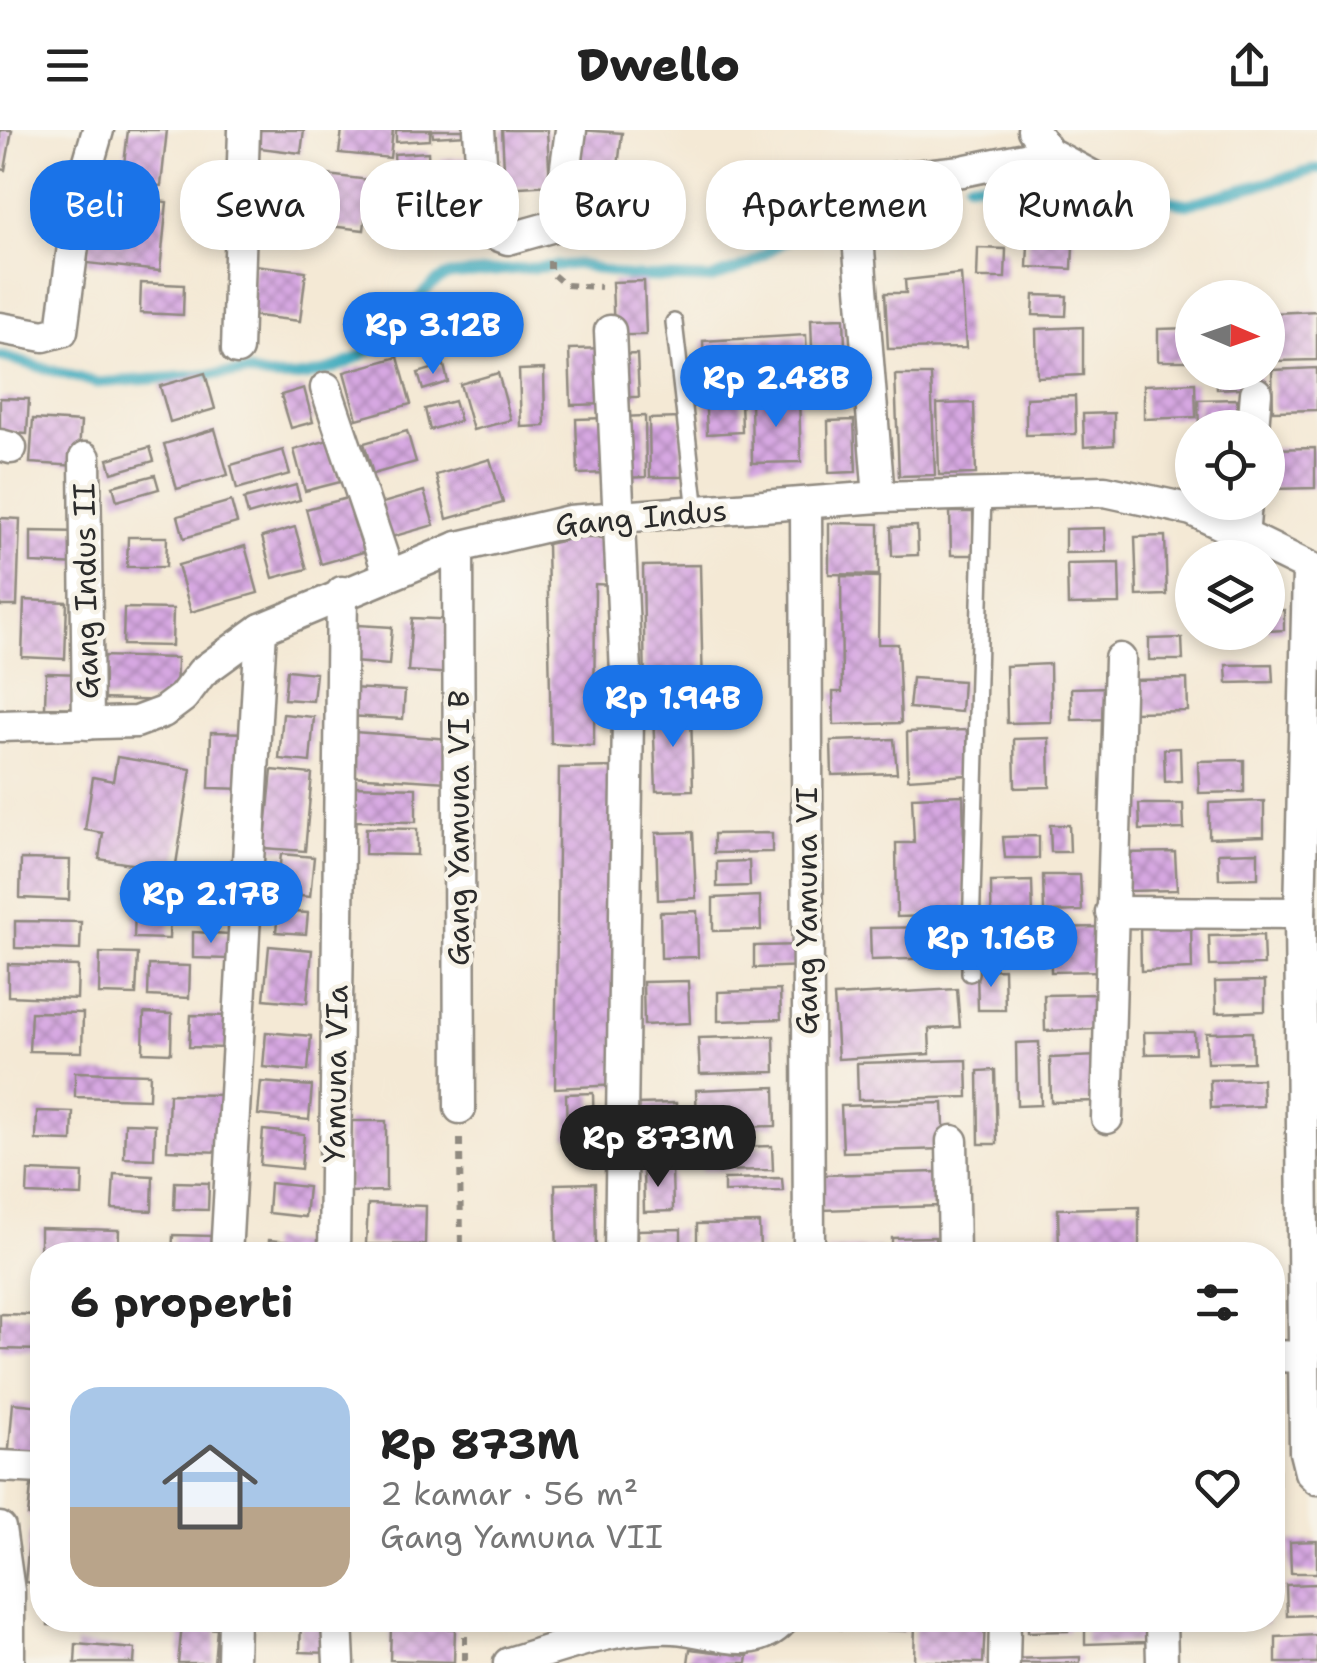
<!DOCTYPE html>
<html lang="id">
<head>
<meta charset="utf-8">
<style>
  body { margin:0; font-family:"Shantell Sans",sans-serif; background:#f6f6f6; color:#222; height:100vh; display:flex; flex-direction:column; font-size:38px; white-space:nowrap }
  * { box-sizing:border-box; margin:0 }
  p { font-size:32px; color:#767676 }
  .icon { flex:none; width:55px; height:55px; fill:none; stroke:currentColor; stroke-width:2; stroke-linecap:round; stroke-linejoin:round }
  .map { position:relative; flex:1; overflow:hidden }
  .side { position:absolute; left:30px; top:1112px; width:1255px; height:390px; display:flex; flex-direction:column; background:#fff; border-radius:40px; box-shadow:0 5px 15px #0003 }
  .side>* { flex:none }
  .hud { position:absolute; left:30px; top:30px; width:1258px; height:90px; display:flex; gap:20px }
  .needle { width:65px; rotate:92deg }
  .tools { position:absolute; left:1175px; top:150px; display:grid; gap:20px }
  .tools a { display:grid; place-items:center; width:110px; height:110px; border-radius:50%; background:#fff; box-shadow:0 5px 15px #0003; font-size:50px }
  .price { position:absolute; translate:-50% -85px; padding:0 22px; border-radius:35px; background:#1a73e8; color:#fff; font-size:32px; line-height:65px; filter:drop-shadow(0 2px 5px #0008) }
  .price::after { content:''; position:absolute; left:50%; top:60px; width:30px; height:22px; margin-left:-15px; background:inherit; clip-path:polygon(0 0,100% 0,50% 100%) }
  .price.current { background:#222; color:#fff }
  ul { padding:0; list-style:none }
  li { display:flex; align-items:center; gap:30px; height:250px; padding:0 40px }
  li+li { border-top:2px solid #e0e0e0 }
  li span { display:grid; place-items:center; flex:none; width:280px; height:200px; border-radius:30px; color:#555 }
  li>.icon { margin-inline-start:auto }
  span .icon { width:120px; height:120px; fill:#fffc; stroke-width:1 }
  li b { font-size:42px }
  h2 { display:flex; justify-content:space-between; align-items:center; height:120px; padding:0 40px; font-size:42px }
  .tag { padding:0 35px; border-radius:40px; background:#fff; box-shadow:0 5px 15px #0003; font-size:35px; line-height:90px }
  .tag.current { background:#1a73e8; color:#fff }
  header { display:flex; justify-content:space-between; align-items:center; height:130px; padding:0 40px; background:#fff; font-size:45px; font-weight:800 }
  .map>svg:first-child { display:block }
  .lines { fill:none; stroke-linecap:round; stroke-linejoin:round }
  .stream { stroke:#3fabbe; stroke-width:11 }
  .building { fill:url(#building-cross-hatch) }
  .lane-casing { stroke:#908a80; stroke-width:20 }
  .street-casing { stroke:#908a80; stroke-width:35 }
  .path { stroke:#908a80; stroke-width:6; stroke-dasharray:8 8; stroke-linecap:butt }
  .lane { stroke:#fff; stroke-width:15 }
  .street { stroke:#fff; stroke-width:30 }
  .labels { text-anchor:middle; stroke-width:9; stroke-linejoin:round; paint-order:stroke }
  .street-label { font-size:30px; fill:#2b2b2b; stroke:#f7f3e8 }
</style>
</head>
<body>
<header><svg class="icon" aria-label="menu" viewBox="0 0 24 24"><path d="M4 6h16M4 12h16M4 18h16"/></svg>Dwello<svg class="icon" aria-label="share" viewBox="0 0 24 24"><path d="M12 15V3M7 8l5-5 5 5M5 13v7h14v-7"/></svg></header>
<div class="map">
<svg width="1317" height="1533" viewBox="0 0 1317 1533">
  <defs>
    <pattern id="building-cross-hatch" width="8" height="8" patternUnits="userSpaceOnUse" patternTransform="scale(2.5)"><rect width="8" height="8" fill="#d7a8e2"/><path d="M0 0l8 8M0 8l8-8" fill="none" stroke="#af89b7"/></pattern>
  </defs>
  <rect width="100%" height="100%" fill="#f7f3e8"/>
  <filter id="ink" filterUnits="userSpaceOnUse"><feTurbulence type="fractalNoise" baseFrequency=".01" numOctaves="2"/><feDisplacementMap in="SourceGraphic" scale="20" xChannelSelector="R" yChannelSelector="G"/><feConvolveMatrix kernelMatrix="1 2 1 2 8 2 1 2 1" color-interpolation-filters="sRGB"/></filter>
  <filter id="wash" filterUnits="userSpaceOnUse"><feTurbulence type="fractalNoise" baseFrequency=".0048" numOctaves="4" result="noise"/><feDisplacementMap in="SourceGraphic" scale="40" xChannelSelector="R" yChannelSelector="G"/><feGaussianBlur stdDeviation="2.25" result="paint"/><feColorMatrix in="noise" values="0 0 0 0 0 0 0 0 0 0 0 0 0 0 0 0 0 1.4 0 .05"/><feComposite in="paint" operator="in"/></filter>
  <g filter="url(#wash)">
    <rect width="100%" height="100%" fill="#f4e9d5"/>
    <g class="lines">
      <g class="stream">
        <polyline points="969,53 1075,49"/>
        <polyline points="1102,59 1188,74 1317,39"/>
        <path d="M 0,226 L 97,253 L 248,242 C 301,259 366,234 401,192 C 417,173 426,154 449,145 L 578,134 L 628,146 L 710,149 L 748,135 L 795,104 L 907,59"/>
      </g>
    </g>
    <g id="blocks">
      <g class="building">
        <polygon points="0,0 12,0 5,40 0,39"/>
        <polygon points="128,0 167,0 161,56 122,52"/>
        <polygon points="253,0 304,0 301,23 252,17"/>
        <polygon points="342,0 393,0 390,28 339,23"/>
        <polygon points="396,0 430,0 430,10 396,12"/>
        <polygon points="432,0 467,0 467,5 433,7"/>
        <polygon points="502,0 547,0 550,55 505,58"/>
        <polygon points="581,0 622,3 614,71 574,68"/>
        <polygon points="428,22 431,75 397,76 394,24"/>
        <polygon points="466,28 467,53 442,54 441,29"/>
        <polygon points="258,38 301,43 298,71 255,66"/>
        <polygon points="327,45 370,50 364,100 321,95"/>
        <polygon points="894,52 939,54 938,94 892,93"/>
        <polygon points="473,62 474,104 434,105 433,65"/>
        <polygon points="95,64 167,72 160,141 87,133"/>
        <polygon points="1029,90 1074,91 1072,139 1027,137"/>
        <polygon points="978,118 1006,119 1005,148 977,148"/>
        <polygon points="254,135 306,141 300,191 248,185"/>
        <polygon points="961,144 966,218 888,219 885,163 906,163 905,150"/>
        <polygon points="644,151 646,205 614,205 612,152"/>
        <polygon points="141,153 184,155 183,185 140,183"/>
        <polygon points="1034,165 1067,166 1066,186 1033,185"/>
        <polygon points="1317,181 1317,230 1275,231 1273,183"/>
        <polygon points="844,188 845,217 812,217 811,189"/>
        <polygon points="1083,197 1083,245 1037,247 1036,199"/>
        <polygon points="1192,198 1192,231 1158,231 1158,199"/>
        <polygon points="806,205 808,264 741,267 742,302 707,304 703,211"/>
        <polygon points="609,218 610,274 571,275 569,219"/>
        <polygon points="637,224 639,267 617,267 615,225"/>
        <polygon points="398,227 411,274 357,289 344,242"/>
        <polygon points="845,230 845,268 814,269 814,231"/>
        <polygon points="444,235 448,252 423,260 418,243"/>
        <polygon points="1317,238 1317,280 1273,281 1272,240"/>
        <polygon points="544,239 545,296 521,297 519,240"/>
        <polygon points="1216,242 1259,242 1259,257 1217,259"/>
        <polygon points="205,243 215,279 170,292 160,256"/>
        <polygon points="498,243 511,290 473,300 460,254"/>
        <polygon points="895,245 931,245 935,345 899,346"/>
        <polygon points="1195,253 1196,287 1144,289 1144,255"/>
        <polygon points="304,258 313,292 291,298 281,265"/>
        <polygon points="1075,266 1076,304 1026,305 1026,268"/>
        <polygon points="799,267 801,332 752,333 751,268"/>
        <polygon points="0,268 29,269 27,304 0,302"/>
        <polygon points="1237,269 1237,298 1199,298 1198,270"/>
        <polygon points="454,271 460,291 430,300 425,279"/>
        <polygon points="974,273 976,344 939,345 937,274"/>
        <polygon points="1114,283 1114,315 1084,317 1083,284"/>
        <polygon points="645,286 646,347 621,348 620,287"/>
        <polygon points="606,288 607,343 578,344 576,289"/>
        <polygon points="681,288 682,347 650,347 649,289"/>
        <polygon points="33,289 81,292 78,336 30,333"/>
        <polygon points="854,290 856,342 829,343 828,291"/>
        <polygon points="215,299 228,345 177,359 164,314"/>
        <polygon points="407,301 416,332 373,344 364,313"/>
        <polygon points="328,310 340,352 305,361 294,320"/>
        <polygon points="150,317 154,331 112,343 108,329"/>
        <polygon points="1315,318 1315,358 1271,359 1270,319"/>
        <polygon points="283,320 290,344 237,359 231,335"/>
        <polygon points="490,329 503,373 447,389 436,345"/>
        <polygon points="155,345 159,359 117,371 113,356"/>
        <polygon points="296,355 300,370 248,385 244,369"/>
        <polygon points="424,361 434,395 388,408 379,374"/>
        <polygon points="351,367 367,421 321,434 306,379"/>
        <polygon points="231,371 237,393 184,408 178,386"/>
        <polygon points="950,382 973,382 974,425 951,425"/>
        <polygon points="0,388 20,389 17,476 0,476"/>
        <polygon points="829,393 879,394 879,445 829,444"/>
        <polygon points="917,396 918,425 892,426 891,397"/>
        <polygon points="295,397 307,439 273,448 262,407"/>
        <polygon points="1105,398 1106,422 1065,423 1065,399"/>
        <polygon points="31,401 83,402 82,435 31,433"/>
        <polygon points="1165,406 1167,465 1137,466 1135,407"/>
        <polygon points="128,407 167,407 166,437 127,437"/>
        <polygon points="575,408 613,408 612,455 595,454 594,616 551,614 547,414"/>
        <polygon points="245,416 258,463 191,482 178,435"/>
        <polygon points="1119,433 1120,474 1068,475 1067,434"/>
        <polygon points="700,435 703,561 645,562 643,436"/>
        <polygon points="841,446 879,447 878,514 898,514 901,593 834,595 833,562 842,562"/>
        <polygon points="24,470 67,472 65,529 22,527"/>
        <polygon points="124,478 173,479 172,516 123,515"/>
        <polygon points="1284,480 1284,500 1268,501 1268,481"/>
        <polygon points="412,488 458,490 454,544 408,541"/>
        <polygon points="357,495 392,497 389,535 354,532"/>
        <polygon points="1182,508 1183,530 1149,530 1149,509"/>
        <polygon points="98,526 177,528 176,571 97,569"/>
        <polygon points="1050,534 1051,592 1007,593 1006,536"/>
        <polygon points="1272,534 1273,552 1227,553 1226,535"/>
        <polygon points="287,540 316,543 313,571 284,569"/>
        <polygon points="46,543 86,544 85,578 45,577"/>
        <polygon points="912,548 963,551 961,582 909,578"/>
        <polygon points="1187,549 1188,581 1130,582 1129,550"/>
        <polygon points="1112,557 1113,589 1072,590 1071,558"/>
        <polygon points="350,558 405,561 403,589 348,586"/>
        <polygon points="691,580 693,660 656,661 653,581"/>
        <polygon points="283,584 314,587 310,632 279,629"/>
        <polygon points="967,600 968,645 908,649 907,602"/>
        <polygon points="211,602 250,603 248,659 209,658"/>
        <polygon points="354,602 450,609 447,652 351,646"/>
        <polygon points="1049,608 1050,657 1015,658 1014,609"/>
        <polygon points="894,609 897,643 832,645 831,611"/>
        <polygon points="1180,618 1181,651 1165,652 1164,619"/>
        <polygon points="117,627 191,639 175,741 99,729 103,703 85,700 93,647 113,651"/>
        <polygon points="1244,630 1244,662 1199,663 1198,631"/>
        <polygon points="619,637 620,955 555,958 559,638"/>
        <polygon points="272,640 312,644 305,721 264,718"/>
        <polygon points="353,656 416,658 416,692 352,691"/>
        <polygon points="963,665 966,785 897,787 896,713 914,713 912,667"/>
        <polygon points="1264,671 1264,706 1209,708 1209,673"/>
        <polygon points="1139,674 1183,674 1184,699 1140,700"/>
        <polygon points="1050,695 1069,695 1070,722 1051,722"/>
        <polygon points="366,698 417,699 417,725 365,724"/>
        <polygon points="693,702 696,768 658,770 656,703"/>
        <polygon points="772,703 772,722 714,723 714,704"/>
        <polygon points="1039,706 1039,728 1005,728 1003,707"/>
        <polygon points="1175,722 1177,760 1125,761 1124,723"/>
        <polygon points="1258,722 1258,748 1219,749 1218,723"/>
        <polygon points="281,724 314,727 310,767 277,764"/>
        <polygon points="21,729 70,730 69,770 20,768"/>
        <polygon points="749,731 750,756 717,757 717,732"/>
        <polygon points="1043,745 1080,745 1082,781 1044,782"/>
        <polygon points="1032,751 1034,825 992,826 991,752"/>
        <polygon points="200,766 227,767 227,782 199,781"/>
        <polygon points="760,766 761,800 713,801 713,768"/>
        <polygon points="135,778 170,780 169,809 134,808"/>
        <polygon points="278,781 308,783 306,804 276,802"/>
        <polygon points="697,781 698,827 661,828 660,782"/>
        <polygon points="15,791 81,792 80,820 15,818"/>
        <polygon points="1191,796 1192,839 1141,841 1140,797"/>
        <polygon points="945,797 946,828 871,830 870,798"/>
        <polygon points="1099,797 1101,841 1051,842 1050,798"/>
        <polygon points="193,802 230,804 230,829 193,828"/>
        <polygon points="1263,805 1264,835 1210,836 1209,806"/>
        <polygon points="805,815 806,836 754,838 754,816"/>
        <polygon points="269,816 312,820 307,873 264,869"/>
        <polygon points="100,823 138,824 136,865 99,864"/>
        <polygon points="8,834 78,836 77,869 8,866"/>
        <polygon points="149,835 190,836 189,868 148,866"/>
        <polygon points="1004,839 1005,880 978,880 977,840"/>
        <polygon points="688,851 690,893 644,895 643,852"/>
        <polygon points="1265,851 1265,881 1216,883 1215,852"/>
        <polygon points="957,859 960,897 929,899 930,924 838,929 834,866"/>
        <polygon points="780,860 781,889 718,891 718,862"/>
        <polygon points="1097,864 1098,899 1045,901 1044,865"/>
        <polygon points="31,882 83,883 82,922 29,921"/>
        <polygon points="144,883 172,884 171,923 143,922"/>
        <polygon points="191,885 229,886 228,918 189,917"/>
        <polygon points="266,902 311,906 308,941 263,937"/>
        <polygon points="1144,902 1194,902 1195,923 1145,924"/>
        <polygon points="1252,902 1253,932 1207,933 1206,903"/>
        <polygon points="774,906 775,942 700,944 698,908"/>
        <polygon points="1039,912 1041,975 1017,976 1016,913"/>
        <polygon points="1099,926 1101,971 1051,972 1050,928"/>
        <polygon points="967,930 968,967 858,970 857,933"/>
        <polygon points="995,940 997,1014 979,1014 978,941"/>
        <polygon points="75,942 150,944 149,969 75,967"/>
        <polygon points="1262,949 1263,976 1211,978 1210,950"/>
        <polygon points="261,952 312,956 309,990 258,985"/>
        <polygon points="775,957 776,996 697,998 696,960"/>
        <polygon points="593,963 594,1007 567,1007 566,964"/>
        <polygon points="169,964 224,965 222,1022 167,1020"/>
        <polygon points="676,973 677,1005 636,1006 635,974"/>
        <polygon points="943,973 945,1019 843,1022 841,976"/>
        <polygon points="37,981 73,982 72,1011 36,1010"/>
        <polygon points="346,991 386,991 386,1061 347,1062"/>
        <polygon points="125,993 155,994 154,1029 124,1028"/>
        <polygon points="263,1000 304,1004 301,1039 260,1035"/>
        <polygon points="772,1016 773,1040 702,1041 702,1018"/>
        <polygon points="672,1038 673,1081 644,1082 643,1039"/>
        <polygon points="28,1041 83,1043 82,1066 27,1064"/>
        <polygon points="938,1042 939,1076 822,1080 821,1045"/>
        <polygon points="114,1044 153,1046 152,1081 112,1079"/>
        <polygon points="782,1048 783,1061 724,1062 724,1049"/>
        <polygon points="175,1052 209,1053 208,1080 174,1079"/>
        <polygon points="270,1053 308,1057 305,1087 268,1083"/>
        <polygon points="595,1053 596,1125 557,1125 555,1054"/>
        <polygon points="368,1074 426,1076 425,1115 366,1114"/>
        <polygon points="1139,1077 1139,1118 1059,1120 1058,1079"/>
        <polygon points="759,1093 760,1120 697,1122 697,1094"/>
        <polygon points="40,1098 119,1100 118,1125 40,1125"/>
        <polygon points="681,1099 681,1125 638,1125 637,1100"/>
        <polygon points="173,1105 211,1106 210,1125 172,1125"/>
        <polygon points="935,1107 935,1125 892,1125 892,1108"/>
        <polygon points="269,1110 311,1114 310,1125 268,1125"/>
        <polygon points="880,1118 880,1125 828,1125 827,1120"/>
        <polygon points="0,1184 42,1185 42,1220 0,1219"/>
        <polygon points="13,1273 42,1276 42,1332 8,1330"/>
        <rect x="1272" y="1340" width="7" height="27"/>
        <polygon points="31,1356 42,1357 42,1388 28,1386"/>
        <polygon points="30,1401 42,1402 42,1454 25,1452"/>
        <polygon points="1317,1411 1317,1443 1291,1443 1290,1412"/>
        <polygon points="1317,1454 1317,1485 1287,1486 1286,1455"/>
        <polygon points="48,1490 100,1490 99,1498 48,1495"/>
        <polygon points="301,1490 331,1490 330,1523 300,1522"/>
        <polygon points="840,1490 906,1490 906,1501 840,1499"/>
        <polygon points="1028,1490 1068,1490 1068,1501 1028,1502"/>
        <polygon points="1085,1490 1146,1490 1147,1512 1085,1514"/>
        <polygon points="1218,1490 1267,1490 1267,1494 1218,1496"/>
        <polygon points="915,1492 985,1494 983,1533 914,1531"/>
        <polygon points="182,1495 217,1499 214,1533 178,1533"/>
        <polygon points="391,1496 455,1499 454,1532 390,1530"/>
        <polygon points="1317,1505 1317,1533 1276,1533 1276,1507"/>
        <polygon points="76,1514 135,1519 134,1533 75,1533"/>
        <polygon points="690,1519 748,1526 747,1533 688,1533"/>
        <polygon points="1080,1527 1080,1533 1009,1533 1009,1529"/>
      </g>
    </g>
  </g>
  <g filter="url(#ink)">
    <use href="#blocks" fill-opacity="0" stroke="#908a80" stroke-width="2.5"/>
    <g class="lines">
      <g class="lane-casing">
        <g id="lane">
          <polyline points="674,192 696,381"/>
          <polyline points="970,843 983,362"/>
        </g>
      </g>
      <g class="street-casing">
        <g id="street">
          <polyline points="479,0 485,89 489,102 508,109 558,95 571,0"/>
          <polyline points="1033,0 1049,23 1105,53"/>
          <polyline points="839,54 962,41 1049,23"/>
          <polyline points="858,108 879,367"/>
          <polyline points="0,198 44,206 62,201 80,62 98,0"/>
          <polyline points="610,201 628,586 620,1125"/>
          <polyline points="237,219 244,0"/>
          <polyline points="326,258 389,445"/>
          <polyline points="1253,298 1256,263"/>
          <polyline points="0,315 11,318"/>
          <polyline points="85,328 88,594"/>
          <polyline points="806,376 809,1125"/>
          <polyline points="1243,407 1246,372"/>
          <polyline points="458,417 460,978"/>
          <polyline points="1308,440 1300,783 1305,1322 1310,1342 1317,1349"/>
          <polyline points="0,596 136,592 163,582 183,567 202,542 261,499 458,417 569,391 879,367 1105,361 1192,380 1317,441"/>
          <polyline points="1111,782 1300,783"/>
          <polyline points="1107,988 1120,529"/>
          <polyline points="952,1011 954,1125"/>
          <polyline points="226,1125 261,499"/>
          <polyline points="334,1125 342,462"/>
          <polyline points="1272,1226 1305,1227"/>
          <polyline points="0,1336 42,1338"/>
          <polyline points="0,1398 9,1461 9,1533"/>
          <polyline points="337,1490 339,1533"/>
          <polyline points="1161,1490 1162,1533"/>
          <polyline points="233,1533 234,1490"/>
          <path d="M 509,1533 C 562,1517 618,1495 674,1498 C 713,1500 752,1524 783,1490"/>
          <polyline points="1004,1533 1005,1490"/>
        </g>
      </g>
      <g class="path">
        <polyline points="550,131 550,142 565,155 601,157"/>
        <polyline points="460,1009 461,1125"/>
        <polyline points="465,1490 465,1533"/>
      </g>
      <use href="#lane" class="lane"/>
      <use href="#street" class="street"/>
    </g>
  </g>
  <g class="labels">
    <g class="street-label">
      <text transform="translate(641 388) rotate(-5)" y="10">Gang Indus</text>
      <text transform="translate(86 461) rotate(-91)" y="10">Gang Indus II</text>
      <text transform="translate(459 698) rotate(-90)" y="10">Gang Yamuna VI B</text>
      <text transform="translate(807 781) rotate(-90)" y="10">Gang Yamuna VI</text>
      <text transform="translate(336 944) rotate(-89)" y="10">Yamuna VIa</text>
    </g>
  </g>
</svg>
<div class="tools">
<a><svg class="needle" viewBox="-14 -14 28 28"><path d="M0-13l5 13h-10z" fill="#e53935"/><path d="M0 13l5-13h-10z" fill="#767676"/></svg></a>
<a><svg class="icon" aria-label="locate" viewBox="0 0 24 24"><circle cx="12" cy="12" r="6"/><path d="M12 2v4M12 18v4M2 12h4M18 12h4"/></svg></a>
<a><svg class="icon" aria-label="layers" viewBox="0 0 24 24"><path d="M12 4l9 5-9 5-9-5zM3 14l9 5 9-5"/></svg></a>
</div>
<b class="price" style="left:433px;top:247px">Rp 3.12B</b>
<b class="price" style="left:776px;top:300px">Rp 2.48B</b>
<b class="price" style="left:673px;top:620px">Rp 1.94B</b>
<b class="price" style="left:211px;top:816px">Rp 2.17B</b>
<b class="price" style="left:991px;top:860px">Rp 1.16B</b>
<b class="price current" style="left:658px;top:1060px">Rp 873M</b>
<div class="hud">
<a class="tag current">Beli</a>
<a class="tag">Sewa</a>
<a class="tag">Filter</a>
<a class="tag">Baru</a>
<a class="tag">Apartemen</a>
<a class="tag">Rumah</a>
</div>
<section class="side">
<h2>6 properti<svg class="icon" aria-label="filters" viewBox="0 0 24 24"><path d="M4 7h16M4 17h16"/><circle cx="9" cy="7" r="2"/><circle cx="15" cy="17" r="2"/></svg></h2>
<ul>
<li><span style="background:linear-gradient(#a9c7e8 60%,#b9a48a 0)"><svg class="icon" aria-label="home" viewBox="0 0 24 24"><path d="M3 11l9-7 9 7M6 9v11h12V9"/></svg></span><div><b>Rp 873M</b><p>2 kamar · 56 m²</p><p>Gang Yamuna VII</p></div><svg class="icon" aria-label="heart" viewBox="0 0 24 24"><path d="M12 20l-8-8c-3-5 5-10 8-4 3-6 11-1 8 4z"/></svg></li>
</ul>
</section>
</div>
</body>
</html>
